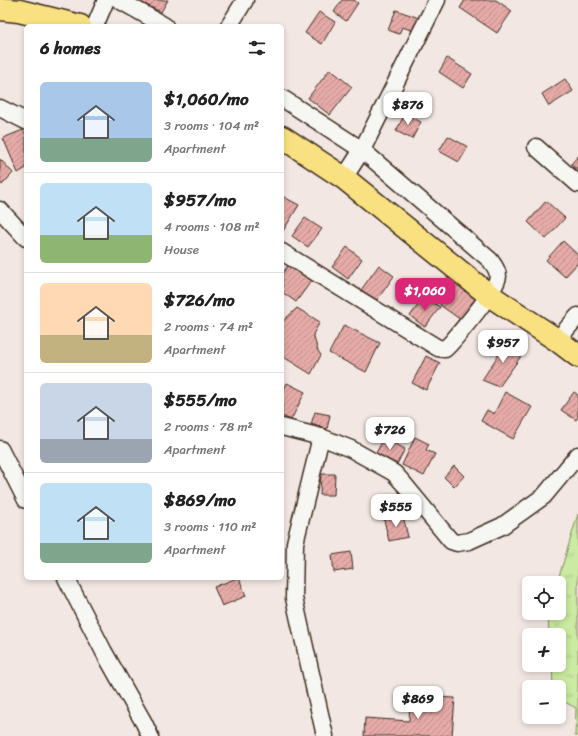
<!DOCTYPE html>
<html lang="en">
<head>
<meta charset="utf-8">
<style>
  body { margin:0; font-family:Sriracha,sans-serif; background:#f6f6f6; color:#222; height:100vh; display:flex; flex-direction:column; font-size:15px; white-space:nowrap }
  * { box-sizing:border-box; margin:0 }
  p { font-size:13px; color:#767676 }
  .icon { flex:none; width:22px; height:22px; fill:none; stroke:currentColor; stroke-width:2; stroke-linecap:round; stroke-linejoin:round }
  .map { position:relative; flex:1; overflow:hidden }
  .panel { position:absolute; left:24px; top:24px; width:260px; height:556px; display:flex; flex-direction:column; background:#fff; border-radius:6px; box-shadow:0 2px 6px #0003 }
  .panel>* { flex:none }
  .controls { position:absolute; left:522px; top:576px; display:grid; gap:8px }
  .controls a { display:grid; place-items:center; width:44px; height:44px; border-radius:6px; background:#fff; box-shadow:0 2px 6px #0003; font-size:20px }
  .price { position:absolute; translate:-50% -34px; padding:0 9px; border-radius:8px; background:#fff; color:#222; font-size:13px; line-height:26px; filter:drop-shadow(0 1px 2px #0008) }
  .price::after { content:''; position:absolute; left:50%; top:24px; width:12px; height:9px; margin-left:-6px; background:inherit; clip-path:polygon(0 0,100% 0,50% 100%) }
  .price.current { background:#db2777; color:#fff }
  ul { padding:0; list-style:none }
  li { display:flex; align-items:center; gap:12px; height:100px; padding:0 16px }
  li+li { border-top:1px solid #e0e0e0 }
  li span { display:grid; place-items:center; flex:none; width:112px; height:80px; border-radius:6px; color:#555 }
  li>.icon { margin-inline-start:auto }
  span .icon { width:48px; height:48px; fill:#fffc; stroke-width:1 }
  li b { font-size:17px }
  h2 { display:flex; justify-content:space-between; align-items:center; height:48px; padding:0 16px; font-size:17px }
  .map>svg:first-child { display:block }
  .grass { fill:url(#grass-tufts); stroke:#838a60 }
  .building { fill:url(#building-hatch); stroke:#3b2a1e }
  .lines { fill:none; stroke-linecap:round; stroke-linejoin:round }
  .minor-casing { stroke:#3b2a1e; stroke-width:19 }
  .trunk-casing { stroke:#3b2a1e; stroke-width:25 }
  .minor { stroke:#f6f6f2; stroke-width:16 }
  .trunk { stroke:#f9e181; stroke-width:22 }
</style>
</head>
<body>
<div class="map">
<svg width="578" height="736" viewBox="0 0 578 736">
  <defs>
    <pattern id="grass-tufts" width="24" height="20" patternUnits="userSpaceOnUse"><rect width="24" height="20" fill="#cbeaa2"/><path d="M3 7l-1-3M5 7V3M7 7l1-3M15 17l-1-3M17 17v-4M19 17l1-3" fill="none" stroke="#afc98b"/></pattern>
    <pattern id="building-hatch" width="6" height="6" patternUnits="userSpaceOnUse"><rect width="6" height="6" fill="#e6aba8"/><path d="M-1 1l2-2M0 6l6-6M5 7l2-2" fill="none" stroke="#bc8b88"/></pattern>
  </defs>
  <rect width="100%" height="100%" fill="#f3e7e3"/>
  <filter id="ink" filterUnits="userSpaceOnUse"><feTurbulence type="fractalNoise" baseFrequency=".025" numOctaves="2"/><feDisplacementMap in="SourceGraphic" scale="8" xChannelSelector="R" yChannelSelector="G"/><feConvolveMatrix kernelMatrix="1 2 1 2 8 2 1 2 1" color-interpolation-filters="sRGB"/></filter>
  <g filter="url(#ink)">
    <polygon class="grass" points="578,514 578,736 575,736 576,708 559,699 559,687 553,687 552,665 559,665 559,635 549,635 548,615 548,613 559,613 559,583 557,583"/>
    <g class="building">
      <polygon points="136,0 168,0 161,12"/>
      <polygon points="342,0 354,0 358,3 346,21 334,12"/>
      <polygon points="465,0 496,0 512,11 497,33 460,8"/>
      <polygon points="396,10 419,18 414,31 402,27 399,34 388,30"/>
      <polygon points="319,12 335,22 322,44 305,33"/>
      <polygon points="447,58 472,74 463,88 439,72"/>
      <polygon points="330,69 352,87 330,115 308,98"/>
      <polygon points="565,79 573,91 549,106 542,94"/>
      <polygon points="405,114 421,122 412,139 396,131"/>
      <polygon points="23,130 26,135 26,168 18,173 3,138"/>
      <polygon points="448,136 468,147 459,162 439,151"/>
      <polygon points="578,156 578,170 571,164"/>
      <polygon points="0,159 13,173 2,185 0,182"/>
      <polygon points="282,196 299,205 283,231 282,231"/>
      <polygon points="546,201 565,218 546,239 528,222"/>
      <polygon points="305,218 322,229 308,247 292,236"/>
      <polygon points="563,241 578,255 578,263 565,277 546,260"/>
      <polygon points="347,247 362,259 348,279 332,267"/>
      <polygon points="289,264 312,280 296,302 282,292 282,274"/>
      <polygon points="379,265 394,276 377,300 361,290"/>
      <polygon points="456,282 477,297 461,320 440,305"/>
      <polygon points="426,298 440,307 425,327 410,316 421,301 423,302"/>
      <polygon points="297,308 320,322 313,334 318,351 321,355 311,374 282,356 282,322"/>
      <polygon points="344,325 380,343 366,372 329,353"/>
      <polygon points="508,340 524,352 499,387 482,380"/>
      <polygon points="426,356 440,363 426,390 412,383"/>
      <polygon points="287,383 305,392 291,420 282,416 282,394"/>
      <polygon points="505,392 532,407 513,439 481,421 487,410 494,414"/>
      <polygon points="574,392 578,395 578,417 576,420 561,410"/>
      <polygon points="315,412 330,415 327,429 311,424"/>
      <polygon points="415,437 429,444 426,450 435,454 424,476 402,465"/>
      <polygon points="384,438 405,449 397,464 376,453"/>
      <polygon points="454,466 464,476 454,487 444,477"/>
      <polygon points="321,474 335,474 334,495 320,495"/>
      <polygon points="403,516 408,537 389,541 384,520"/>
      <polygon points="351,552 353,569 334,572 332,555"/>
      <polygon points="237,578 239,578 246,596 222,606 214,587"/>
      <polygon points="410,696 455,698 452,736 364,736 365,718 409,721"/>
    </g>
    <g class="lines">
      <g class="minor-casing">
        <g id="minor">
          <polyline points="119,0 165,26"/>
          <polyline points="95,26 106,0"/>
          <polyline points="229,26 245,0"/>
          <path d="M 282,98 L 362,150 L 490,260 C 493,264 498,270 498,276 C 497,290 461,331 451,343 L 445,349 L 438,348 L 282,252"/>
          <polyline points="0,108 26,121"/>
          <polyline points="536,147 578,184"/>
          <polyline points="344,178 362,150 437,0"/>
          <polyline points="0,210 26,238"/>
          <polyline points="557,340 578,316"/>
          <polyline points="282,427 321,437 351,449 394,473 404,484 451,541 457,543 469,541 502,526 544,496 578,455"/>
          <polyline points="321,437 295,543 294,598 325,736"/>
          <polyline points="0,449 26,500"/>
          <polyline points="66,578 104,652 144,723 150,736"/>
        </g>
      </g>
      <g class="trunk-casing">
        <g id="trunk">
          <polyline points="0,9 19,11 80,26"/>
          <polyline points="282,137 344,178 489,295 557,340 578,356"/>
        </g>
      </g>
      <use href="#minor" class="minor"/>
      <use href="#trunk" class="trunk"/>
    </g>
  </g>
</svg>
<div class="controls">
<a><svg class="icon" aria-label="locate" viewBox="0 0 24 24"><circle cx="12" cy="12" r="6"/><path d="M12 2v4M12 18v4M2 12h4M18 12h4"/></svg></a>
<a>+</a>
<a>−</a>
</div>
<b class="price" style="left:408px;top:126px">$876</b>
<b class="price current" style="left:425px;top:312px">$1,060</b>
<b class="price" style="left:503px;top:364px">$957</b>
<b class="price" style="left:390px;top:451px">$726</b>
<b class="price" style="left:396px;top:528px">$555</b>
<b class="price" style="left:418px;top:720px">$869</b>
<section class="panel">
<h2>6 homes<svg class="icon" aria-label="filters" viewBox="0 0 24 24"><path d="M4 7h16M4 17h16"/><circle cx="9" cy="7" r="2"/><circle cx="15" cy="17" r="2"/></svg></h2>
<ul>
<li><span style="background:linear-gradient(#a9c7e8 70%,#7fa58c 0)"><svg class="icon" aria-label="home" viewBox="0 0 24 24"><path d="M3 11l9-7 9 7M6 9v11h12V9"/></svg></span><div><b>$1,060/mo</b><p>3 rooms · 104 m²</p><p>Apartment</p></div></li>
<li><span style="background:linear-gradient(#bfe0f5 65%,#8fb573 0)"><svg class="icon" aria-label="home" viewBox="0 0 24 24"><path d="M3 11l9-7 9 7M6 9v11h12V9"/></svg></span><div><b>$957/mo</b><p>4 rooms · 108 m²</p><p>House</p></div></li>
<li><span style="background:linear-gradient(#ffd9b3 65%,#c2b280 0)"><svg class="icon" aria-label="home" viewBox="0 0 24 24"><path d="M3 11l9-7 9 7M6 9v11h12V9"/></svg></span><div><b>$726/mo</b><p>2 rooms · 74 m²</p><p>Apartment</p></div></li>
<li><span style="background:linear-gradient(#c9d6e8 70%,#9aa5b1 0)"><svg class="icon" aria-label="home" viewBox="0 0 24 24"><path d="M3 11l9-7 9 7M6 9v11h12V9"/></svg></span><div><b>$555/mo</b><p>2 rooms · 78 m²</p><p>Apartment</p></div></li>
<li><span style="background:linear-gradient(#bfe0f5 75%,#7fa58c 0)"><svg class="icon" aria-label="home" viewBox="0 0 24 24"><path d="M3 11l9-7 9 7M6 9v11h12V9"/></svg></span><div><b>$869/mo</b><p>3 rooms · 110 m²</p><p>Apartment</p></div></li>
</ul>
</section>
</div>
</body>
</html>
